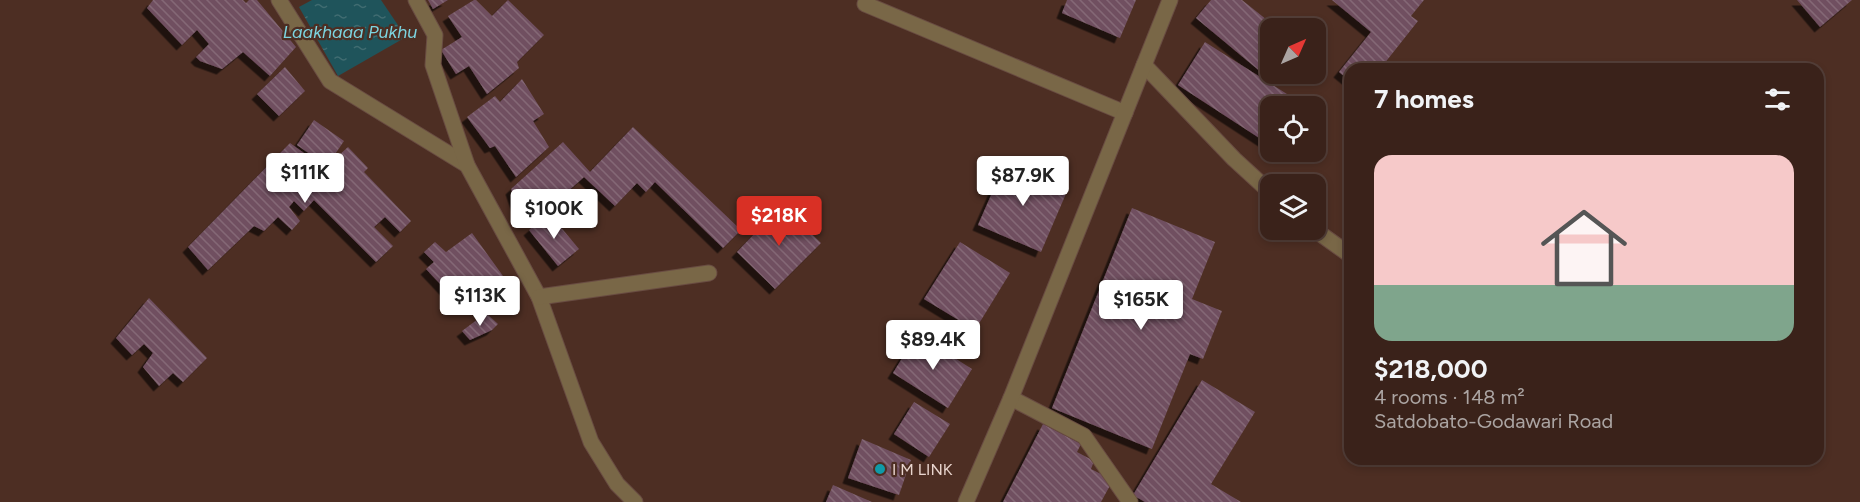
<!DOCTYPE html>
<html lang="en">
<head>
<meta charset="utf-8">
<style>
  body { margin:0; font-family:Figtree,sans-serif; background:#452f27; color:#f1f3f6; height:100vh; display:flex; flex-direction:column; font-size:22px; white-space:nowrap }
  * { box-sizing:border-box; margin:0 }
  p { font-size:20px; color:#aba4a2 }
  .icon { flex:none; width:33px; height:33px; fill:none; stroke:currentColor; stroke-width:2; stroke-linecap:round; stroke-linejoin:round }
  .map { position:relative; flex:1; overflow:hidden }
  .side { position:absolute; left:1344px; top:63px; width:480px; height:402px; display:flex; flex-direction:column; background:#3a221a; border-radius:18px; box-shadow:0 3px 9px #0003,0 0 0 2px #543f39 }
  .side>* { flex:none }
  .needle { width:39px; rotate:45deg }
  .buttons { position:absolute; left:1260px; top:18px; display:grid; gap:12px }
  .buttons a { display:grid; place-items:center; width:66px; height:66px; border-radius:12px; background:#3a221a; box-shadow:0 3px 9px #0003,0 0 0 2px #543f39; font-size:30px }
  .price { position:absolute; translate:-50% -51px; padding:0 14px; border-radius:6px; background:#fff; color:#222; font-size:20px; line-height:39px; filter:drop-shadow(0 2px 3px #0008) }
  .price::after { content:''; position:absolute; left:50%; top:36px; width:18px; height:14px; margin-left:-9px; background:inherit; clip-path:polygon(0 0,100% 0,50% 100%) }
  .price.selected { background:#d93025; color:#fff }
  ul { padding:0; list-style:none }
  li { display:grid; align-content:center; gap:12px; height:318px; padding:0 30px }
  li+li { border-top:2px solid #543f39 }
  li span { display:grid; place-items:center; height:186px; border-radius:18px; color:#555 }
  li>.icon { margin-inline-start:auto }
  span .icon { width:108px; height:108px; fill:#fffc; stroke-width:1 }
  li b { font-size:26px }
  h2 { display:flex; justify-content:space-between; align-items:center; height:72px; padding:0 30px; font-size:26px }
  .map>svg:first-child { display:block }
  .water { fill:url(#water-ripples) }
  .building { fill:url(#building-back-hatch); filter:url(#shadow) }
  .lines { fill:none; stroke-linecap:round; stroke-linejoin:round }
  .service-casing { stroke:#694c42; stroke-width:17 }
  .minor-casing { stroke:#694c42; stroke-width:17 }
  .tertiary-casing { stroke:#694c42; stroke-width:17 }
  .service { stroke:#796747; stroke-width:15 }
  .minor { stroke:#796747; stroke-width:15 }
  .tertiary { stroke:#796747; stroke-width:15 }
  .culture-dot { fill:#0f9aa8; stroke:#4d2e23; stroke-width:2 }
  .labels { text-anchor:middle; stroke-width:4.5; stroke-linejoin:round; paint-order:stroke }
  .poi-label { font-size:16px; fill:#e9d5ce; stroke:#4d2e23; text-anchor:start }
  .water-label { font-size:18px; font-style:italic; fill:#7cd4e0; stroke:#4d2e23 }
</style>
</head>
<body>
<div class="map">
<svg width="1860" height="502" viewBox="0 0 1860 502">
  <defs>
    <pattern id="water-ripples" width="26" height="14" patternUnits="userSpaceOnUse" patternTransform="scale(1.5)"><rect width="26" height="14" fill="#1f545b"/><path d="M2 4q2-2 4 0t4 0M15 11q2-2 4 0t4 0" fill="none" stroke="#406c71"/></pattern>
    <pattern id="building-back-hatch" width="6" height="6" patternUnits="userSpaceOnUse" patternTransform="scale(1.5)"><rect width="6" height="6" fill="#705061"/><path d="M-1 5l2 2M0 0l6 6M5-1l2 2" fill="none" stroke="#846876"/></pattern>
    <filter id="shadow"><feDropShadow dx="-5.5" dy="5.5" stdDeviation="0" flood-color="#0009"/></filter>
  </defs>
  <rect width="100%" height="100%" fill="#4d2e23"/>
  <polygon class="water" points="312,0 381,0 406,37 338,76 299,7"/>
  <g class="building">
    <polygon points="153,0 243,0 246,3 249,0 257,0 296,47 270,76 243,52 222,69 200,61 196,57 209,44 197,30 182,45 147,8"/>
    <polygon points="428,0 448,0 433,9"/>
    <polygon points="474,0 476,0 492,16 508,0 544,35 517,62 519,68 487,94 469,66 456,74 441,50 462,37 448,16"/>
    <polygon points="1067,0 1136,0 1120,38 1062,13"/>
    <polygon points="1211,0 1242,0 1277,28 1270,28 1270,74 1279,74 1273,82 1196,18"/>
    <polygon points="1332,0 1424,0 1411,16 1418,21 1380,69 1350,69 1350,81 1339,72 1371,32"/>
    <polygon points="1797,0 1852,0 1820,27"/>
    <polygon points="1205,42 1298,101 1294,106 1270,106 1270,145 1178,85"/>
    <polygon points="285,67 305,91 279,116 257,94"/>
    <polygon points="522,79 544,114 533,121 549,147 516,177 495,146 490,148 467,117 495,96 500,102"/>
    <polygon points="314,120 344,141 327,166 297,145"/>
    <polygon points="633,127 741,230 723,248 655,182 646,192 637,183 615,206 584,177 540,216 532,208 521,218 511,189 563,142 590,172"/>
    <polygon points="290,143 325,168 348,147 368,168 364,172 411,221 400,232 385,217 374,227 393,246 376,262 314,200 304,211 294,201 289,207 300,221 292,230 278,217 264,231 254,226 208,270 188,247"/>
    <polygon points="1006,161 1068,189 1041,252 978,225"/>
    <polygon points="780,203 821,243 775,289 737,252 758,230 763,235 770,228 762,220"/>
    <polygon points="1132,208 1215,242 1192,299 1222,311 1203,359 1190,354 1152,449 1052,408"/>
    <polygon points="549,213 579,249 558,266 529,230"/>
    <polygon points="472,233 511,287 483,307 458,303 426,269 434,262 424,252 435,242 446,252"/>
    <polygon points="960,242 1010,273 975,330 924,299"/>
    <polygon points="149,298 207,358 183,382 173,373 159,386 143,367 153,353 144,344 132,355 116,338"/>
    <polygon points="486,313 498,324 492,330 470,340 462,331"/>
    <polygon points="917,334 972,369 948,408 893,373"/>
    <polygon points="1202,380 1255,412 1211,484 1241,502 1145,502 1133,495"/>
    <polygon points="914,402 950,424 929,457 894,434"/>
    <polygon points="1043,424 1081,444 1077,452 1094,461 1091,469 1113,480 1101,502 1003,502"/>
    <polygon points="862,439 911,460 899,495 848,478"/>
    <polygon points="833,485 872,502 826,502"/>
  </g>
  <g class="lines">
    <g class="service-casing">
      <g id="service">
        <polyline points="1144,65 1234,159 1270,192"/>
        <polyline points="1315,230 1350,255"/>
      </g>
    </g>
    <g class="minor-casing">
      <g id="minor">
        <polyline points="279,0 330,81 467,165"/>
        <polyline points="416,0 435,35 433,65 467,165 539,297 591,442 617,484 635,502"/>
        <polyline points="865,4 1125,113"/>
        <polyline points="539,297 709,273"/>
        <polyline points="1011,398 1084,436 1130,502"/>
      </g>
    </g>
    <g class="tertiary-casing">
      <polyline id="tertiary" points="966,502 1011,398 1170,0"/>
    </g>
    <use href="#service" class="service"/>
    <use href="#minor" class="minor"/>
    <use href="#tertiary" class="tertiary"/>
  </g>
  <circle class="culture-dot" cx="880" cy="469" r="6"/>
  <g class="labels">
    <g class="poi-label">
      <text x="892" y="475">I M LINK</text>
    </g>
    <g class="water-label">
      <text x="350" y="38">Laakhaaa Pukhu</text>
    </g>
  </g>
</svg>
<div class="buttons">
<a><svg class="needle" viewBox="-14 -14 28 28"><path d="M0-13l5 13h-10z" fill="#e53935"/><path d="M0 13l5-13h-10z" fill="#aba4a2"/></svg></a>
<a><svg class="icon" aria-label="locate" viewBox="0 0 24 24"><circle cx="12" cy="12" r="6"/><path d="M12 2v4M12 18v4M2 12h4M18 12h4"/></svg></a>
<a><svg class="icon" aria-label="layers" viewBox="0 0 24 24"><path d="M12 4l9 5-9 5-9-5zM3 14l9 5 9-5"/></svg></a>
</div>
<b class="price" style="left:305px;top:204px">$111K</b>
<b class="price" style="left:1023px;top:207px">$87.9K</b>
<b class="price" style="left:554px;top:240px">$100K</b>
<b class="price selected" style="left:779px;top:247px">$218K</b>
<b class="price" style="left:480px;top:327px">$113K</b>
<b class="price" style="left:1141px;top:331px">$165K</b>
<b class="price" style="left:933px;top:371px">$89.4K</b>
<section class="side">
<h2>7 homes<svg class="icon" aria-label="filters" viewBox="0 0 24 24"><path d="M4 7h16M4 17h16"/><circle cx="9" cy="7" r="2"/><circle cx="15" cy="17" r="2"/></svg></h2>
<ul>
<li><span style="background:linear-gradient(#f6c9c9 70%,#7fa58c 0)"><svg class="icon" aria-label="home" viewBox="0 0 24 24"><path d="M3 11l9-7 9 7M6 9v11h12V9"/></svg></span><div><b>$218,000</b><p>4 rooms · 148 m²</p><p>Satdobato-Godawari Road</p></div></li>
</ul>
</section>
</div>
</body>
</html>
